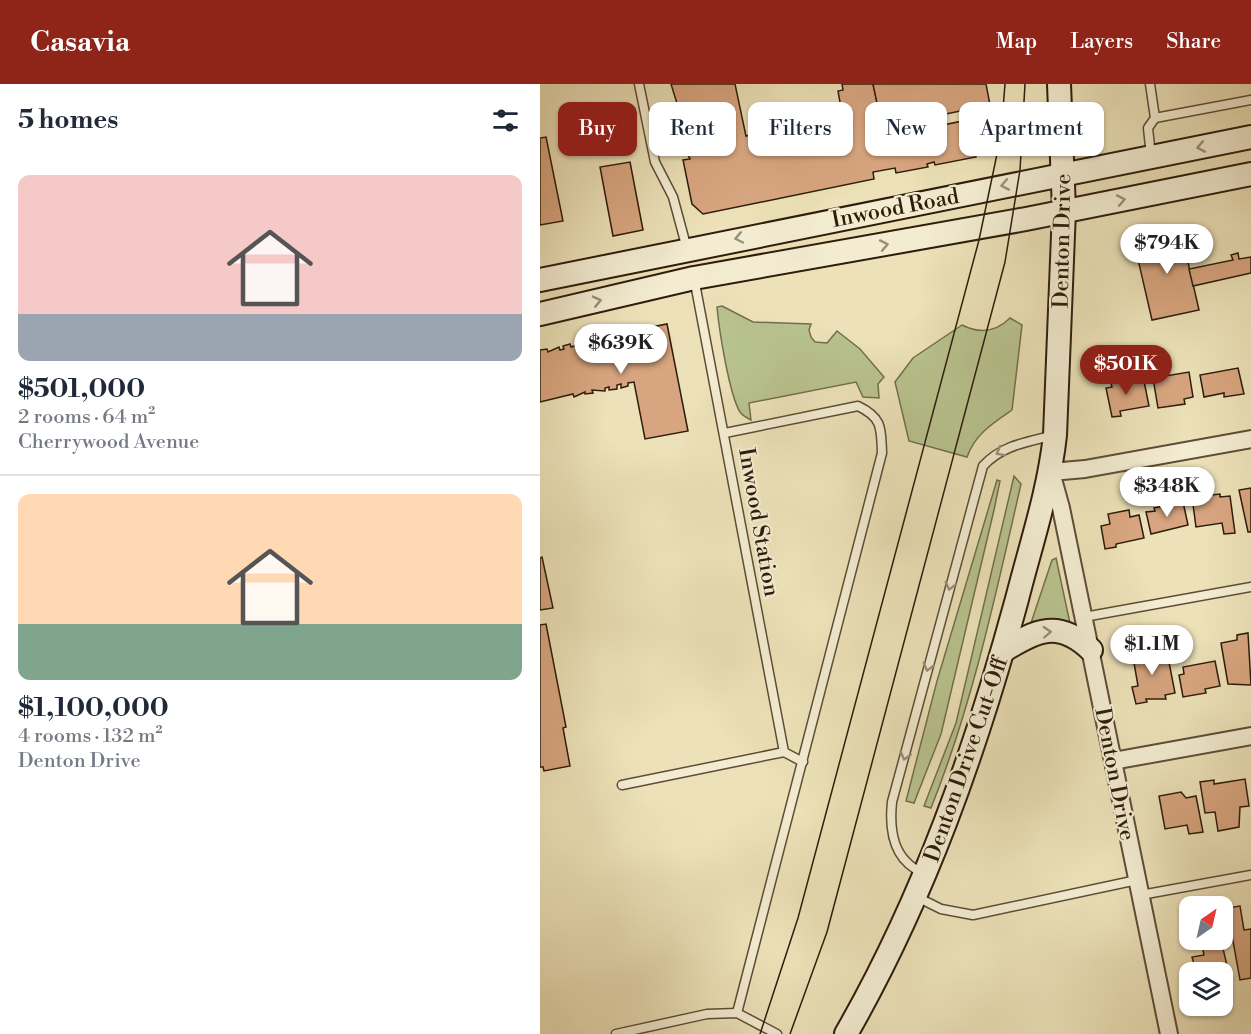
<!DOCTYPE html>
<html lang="en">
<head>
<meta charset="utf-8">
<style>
  body { margin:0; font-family:"Libre Bodoni",serif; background:#f6f6f7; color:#1f2937; height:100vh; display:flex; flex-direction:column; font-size:22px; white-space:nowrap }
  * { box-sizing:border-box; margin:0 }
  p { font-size:20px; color:#747a83 }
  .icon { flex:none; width:33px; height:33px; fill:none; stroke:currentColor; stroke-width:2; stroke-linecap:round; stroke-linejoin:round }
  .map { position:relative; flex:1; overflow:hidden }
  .side { display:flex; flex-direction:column; background:#fff; width:540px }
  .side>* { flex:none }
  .hud { position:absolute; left:18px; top:18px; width:570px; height:54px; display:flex; gap:12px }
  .needle { width:39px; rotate:34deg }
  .fabs { position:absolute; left:639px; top:812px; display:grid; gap:12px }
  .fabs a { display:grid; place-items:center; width:54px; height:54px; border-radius:12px; background:#fff; box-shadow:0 2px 4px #0004; font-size:30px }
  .price { position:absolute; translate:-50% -51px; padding:0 14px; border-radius:21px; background:#fff; color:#222; font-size:20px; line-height:39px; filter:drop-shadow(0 2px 3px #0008) }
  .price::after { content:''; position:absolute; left:50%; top:36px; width:18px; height:14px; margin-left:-9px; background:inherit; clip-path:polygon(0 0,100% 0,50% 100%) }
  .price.on { background:#8f2418; color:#fff }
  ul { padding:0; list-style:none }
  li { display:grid; align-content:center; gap:12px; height:318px; padding:0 18px }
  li+li { border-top:2px solid #e0e1e3 }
  li span { display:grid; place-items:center; height:186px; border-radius:12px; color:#555 }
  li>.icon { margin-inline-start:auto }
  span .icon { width:108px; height:108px; fill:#fffc; stroke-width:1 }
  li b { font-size:26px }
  h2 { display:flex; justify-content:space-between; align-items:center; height:72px; padding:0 18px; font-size:26px }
  .tag { padding:0 21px; border-radius:12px; background:#fff; box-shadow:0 2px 4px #0004; font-size:21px; line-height:54px }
  .tag.on { background:#8f2418; color:#fff }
  header { display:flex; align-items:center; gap:36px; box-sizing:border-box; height:84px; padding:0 30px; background:#8f2418; color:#fff }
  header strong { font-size:28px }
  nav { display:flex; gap:33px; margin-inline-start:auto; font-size:21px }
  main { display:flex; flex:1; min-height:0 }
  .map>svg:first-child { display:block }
  .green { fill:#b8c28e; stroke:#726f4d; stroke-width:1.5 }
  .building { fill:#d7a57f; stroke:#2d1c0c; stroke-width:1.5 }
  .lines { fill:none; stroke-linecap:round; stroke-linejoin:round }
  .service-casing { stroke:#5d4d37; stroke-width:11 }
  .minor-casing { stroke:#5d4d37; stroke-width:20 }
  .secondary-casing { stroke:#2d1c0c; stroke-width:26 }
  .service { stroke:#f3ecd1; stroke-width:8 }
  .minor { stroke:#f3ecd1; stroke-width:16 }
  .secondary { stroke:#f3ecd1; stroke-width:22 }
  .tram { stroke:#2d1c0c; stroke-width:1.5 }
  .oneway { stroke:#9a8e78 }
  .labels { text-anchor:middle; stroke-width:4.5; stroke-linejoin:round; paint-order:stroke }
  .street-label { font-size:22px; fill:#2d1c0c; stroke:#f3ecd1 }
</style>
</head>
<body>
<header>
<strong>Casavia</strong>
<nav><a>Map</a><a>Layers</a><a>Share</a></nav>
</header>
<main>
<section class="side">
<h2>5 homes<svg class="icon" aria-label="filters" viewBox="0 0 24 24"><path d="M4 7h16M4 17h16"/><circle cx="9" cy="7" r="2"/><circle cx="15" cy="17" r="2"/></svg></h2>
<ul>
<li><span style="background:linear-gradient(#f6c9c9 75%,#9aa5b1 0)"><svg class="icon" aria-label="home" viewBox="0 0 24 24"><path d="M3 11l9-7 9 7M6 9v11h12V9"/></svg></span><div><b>$501,000</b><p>2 rooms · 64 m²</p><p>Cherrywood Avenue</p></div></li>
<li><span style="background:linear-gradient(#ffd9b3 70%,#7fa58c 0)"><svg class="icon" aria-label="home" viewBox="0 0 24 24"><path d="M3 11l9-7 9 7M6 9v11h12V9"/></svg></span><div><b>$1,100,000</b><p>4 rooms · 132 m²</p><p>Denton Drive</p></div></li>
</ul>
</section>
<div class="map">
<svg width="711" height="950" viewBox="0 0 711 950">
  <rect width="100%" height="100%" fill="#ece1b8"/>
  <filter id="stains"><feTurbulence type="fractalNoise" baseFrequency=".00333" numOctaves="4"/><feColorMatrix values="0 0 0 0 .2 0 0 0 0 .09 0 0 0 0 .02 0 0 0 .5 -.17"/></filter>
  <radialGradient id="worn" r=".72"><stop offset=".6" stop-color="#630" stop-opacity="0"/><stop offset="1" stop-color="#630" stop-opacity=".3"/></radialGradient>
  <g class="green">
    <path d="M 182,222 L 213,238 L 271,240 L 269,246 L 271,253 L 275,258 L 287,259 L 297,247 L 320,265 L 344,293 L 338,300 L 339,314 L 323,313 L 316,298 L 209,319 L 211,336 C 207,334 203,332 200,328 C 189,310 179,245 177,223 Z"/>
    <path d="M 470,234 L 482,241 L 472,326 C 453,339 435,350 427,373 L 369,357 L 355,298 L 373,274 L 422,241 C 440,250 456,248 470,234 Z"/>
    <path d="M 474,392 L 481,400 C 456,509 433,619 391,724 L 384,722 L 416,639 Z"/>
    <polygon points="457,396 460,397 454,426 401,650 374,719 366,717 397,597"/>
    <polygon points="516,474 531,544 490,542 512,476"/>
  </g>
  <g class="building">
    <polygon points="131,0 195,0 206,52 219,49 220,55 253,48 252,43 283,36 284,42 310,37 307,23 301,24 298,7 303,6 302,0 333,0 345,53 437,34 444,66 435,67 436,73 395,81 394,78 387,80 388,83 356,89 355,84 333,88 334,95 163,130 152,120 143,76 150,75 136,48 131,28 139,26"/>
    <polygon points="333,0 446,0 450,21 342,43"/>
    <polygon points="6,53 23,137 0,141 0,54"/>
    <polygon points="90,78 103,146 73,152 60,83"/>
    <polygon points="643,143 648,164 645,165 659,226 612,236 594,158 625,152 624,148"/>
    <polygon points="698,169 699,175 711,173 711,189 653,202 649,185 693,176 691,171"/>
    <polygon points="127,240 148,347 105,355 94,298 88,299 88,302 81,304 81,300 77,301 77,305 69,306 69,303 65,304 65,307 52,306 53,309 45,310 45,308 34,313 33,310 0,318 0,266 7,265 8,268 19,263 20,266 24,265 23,262 30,260 31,263 66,253 67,256 79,251 80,253 91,251 91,247"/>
    <polygon points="698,284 704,310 684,313 684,309 664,313 660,291"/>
    <polygon points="649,288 653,313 644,315 645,320 618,324 613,294"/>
    <polygon points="582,293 584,301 604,297 609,322 580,327 581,332 572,333 566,304 572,303 570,295"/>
    <polygon points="711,404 711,448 708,448 699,406"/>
    <polygon points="680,410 680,413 690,412 695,449 684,450 682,439 656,443 652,413"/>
    <polygon points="643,418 648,441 611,450 606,428 615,427 614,424"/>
    <polygon points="589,426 590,433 599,431 604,454 576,460 576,463 565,465 561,442 570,440 568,430"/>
    <polygon points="2,473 13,524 0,526 0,474"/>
    <polygon points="6,540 26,643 23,644 30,682 4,687 3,683 0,683 0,541"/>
    <polygon points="708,549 711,601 688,600 681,559 697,556 697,551"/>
    <polygon points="615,563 616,570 627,568 635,609 625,611 626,615 606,615 607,618 596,620 592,603 598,602 592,567"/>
    <polygon points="675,577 680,602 665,605 666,609 643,613 639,591 644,590 643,583"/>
    <polygon points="705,695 709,722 700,723 699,743 678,747 675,728 665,729 660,698 674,696 674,700"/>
    <polygon points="641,708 646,714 656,712 663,748 649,750 647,741 625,745 619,712"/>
    <polygon points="700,822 704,846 711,845 711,894 700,896 687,824"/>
    <polygon points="681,856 689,890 650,888 649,881 654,880 652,873 664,871 662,861"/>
  </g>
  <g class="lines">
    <g class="service-casing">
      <g id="service">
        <polyline points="99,0 115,78 133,113 147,165"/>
        <polyline points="610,0 615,34 608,44 611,72"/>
        <polyline points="615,34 711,16"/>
        <polyline points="154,194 244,668 263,678"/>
        <path d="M 185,349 L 318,322 C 343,334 341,345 342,369 L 197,929"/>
        <polyline points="544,533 711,503"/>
        <polyline points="82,701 244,668"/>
        <path d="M 383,789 C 353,776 349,747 352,718 L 443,382 C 462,361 488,358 514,351"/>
        <polyline points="601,811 711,791"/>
        <polyline points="377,813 401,825 433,831 597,796"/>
        <polyline points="76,950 167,930 197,929 237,950"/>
      </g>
    </g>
    <g class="minor-casing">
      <g id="minor">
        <polyline points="573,677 711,652"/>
        <polyline points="629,950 521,424 511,388 545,385 711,355"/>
      </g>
    </g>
    <g class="secondary-casing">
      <g id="secondary">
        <polyline points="0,196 711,53"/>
        <polyline points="0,230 154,194 486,135 711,90"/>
        <path d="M 463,567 C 496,546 519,535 551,566"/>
        <path d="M 306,950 C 384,814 436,666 477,515 C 491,460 509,407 515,351 L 524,126 L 519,0"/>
      </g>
    </g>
    <use href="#service" class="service"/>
    <use href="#minor" class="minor"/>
    <use href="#secondary" class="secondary"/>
    <g class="tram">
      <polyline points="220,950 258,834 439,156 461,51 465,0"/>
      <polyline points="250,950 287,848 465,178 480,86 485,0"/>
    </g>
  </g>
  <defs><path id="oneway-chevron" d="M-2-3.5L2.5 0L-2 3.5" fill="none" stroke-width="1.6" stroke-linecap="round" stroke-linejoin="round" transform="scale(1.5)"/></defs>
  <g class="oneway">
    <use href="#oneway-chevron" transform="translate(661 63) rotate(169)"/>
    <use href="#oneway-chevron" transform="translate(465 101) rotate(169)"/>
    <use href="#oneway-chevron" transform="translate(581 116) rotate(-11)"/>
    <use href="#oneway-chevron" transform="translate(199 154) rotate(168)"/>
    <use href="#oneway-chevron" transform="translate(344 161) rotate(-11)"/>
    <use href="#oneway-chevron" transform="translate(57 217) rotate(-13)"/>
    <use href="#oneway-chevron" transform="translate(460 368) rotate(151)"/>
    <use href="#oneway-chevron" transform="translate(410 502) rotate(105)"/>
    <use href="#oneway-chevron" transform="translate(507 548) rotate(-3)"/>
    <use href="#oneway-chevron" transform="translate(388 583) rotate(105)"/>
    <use href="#oneway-chevron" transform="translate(365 672) rotate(105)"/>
  </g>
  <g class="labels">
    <g class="street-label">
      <text transform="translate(355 123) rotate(-11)" y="8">Inwood Road</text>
      <text transform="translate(521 157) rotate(-89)" y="8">Denton Drive</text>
      <text transform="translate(220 438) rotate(80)" y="8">Inwood Station</text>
      <text transform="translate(425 675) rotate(-71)" y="8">Denton Drive Cut-Off</text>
      <text transform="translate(576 690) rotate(79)" y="8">Denton Drive</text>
    </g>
  </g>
  <rect width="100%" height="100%" filter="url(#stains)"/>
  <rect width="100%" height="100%" fill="url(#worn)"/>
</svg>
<div class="fabs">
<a><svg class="needle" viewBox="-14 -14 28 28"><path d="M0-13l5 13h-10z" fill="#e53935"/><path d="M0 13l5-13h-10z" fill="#747a83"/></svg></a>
<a><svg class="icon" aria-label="layers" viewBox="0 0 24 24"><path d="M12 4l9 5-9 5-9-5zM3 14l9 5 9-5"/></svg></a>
</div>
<b class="price" style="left:627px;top:191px">$794K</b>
<b class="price" style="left:81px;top:291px">$639K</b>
<b class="price on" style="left:586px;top:312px">$501K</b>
<b class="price" style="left:627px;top:434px">$348K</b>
<b class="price" style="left:612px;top:592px">$1.1M</b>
<div class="hud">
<a class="tag on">Buy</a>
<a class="tag">Rent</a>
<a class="tag">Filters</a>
<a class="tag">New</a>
<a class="tag">Apartment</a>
</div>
</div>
</main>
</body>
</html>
